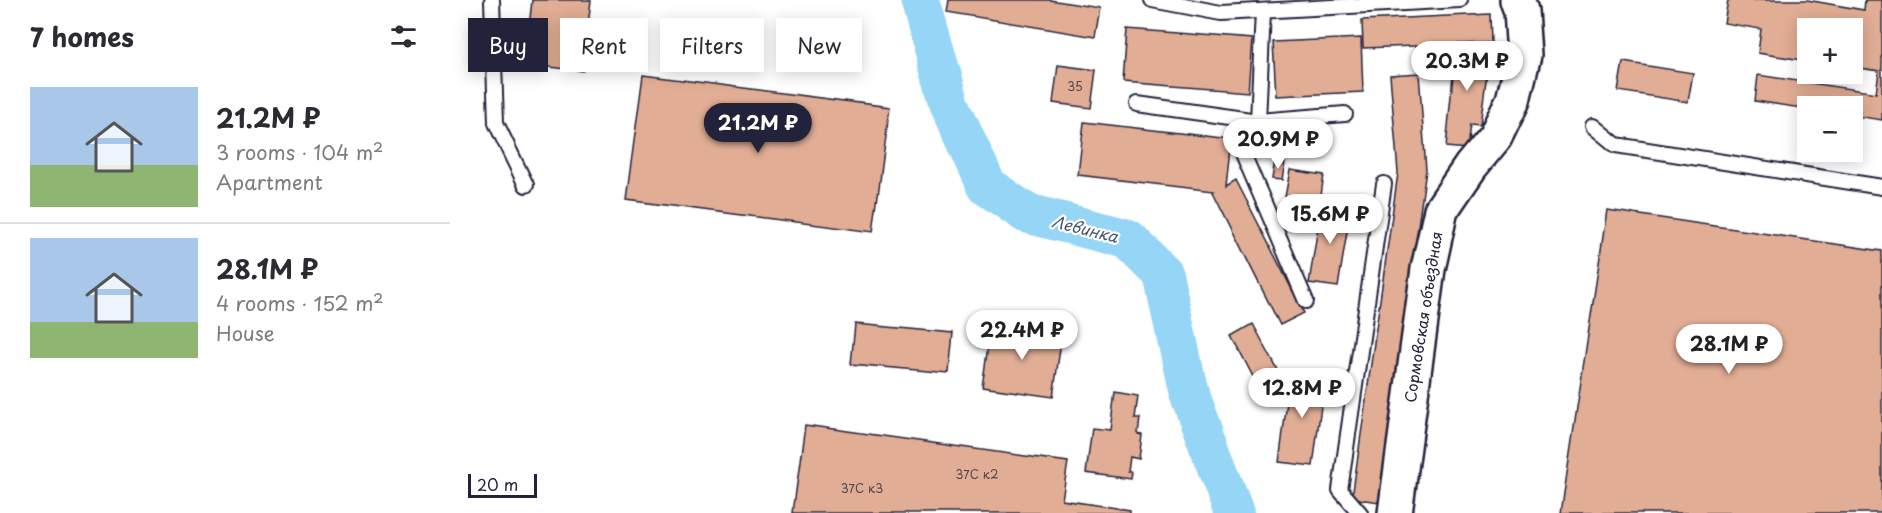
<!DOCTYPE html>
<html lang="en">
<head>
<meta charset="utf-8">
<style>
  body { margin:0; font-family:"Playpen Sans",sans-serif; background:#f7f7f7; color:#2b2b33; height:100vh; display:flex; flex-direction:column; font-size:22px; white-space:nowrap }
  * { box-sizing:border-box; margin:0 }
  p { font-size:20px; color:#7c7c81 }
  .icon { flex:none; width:33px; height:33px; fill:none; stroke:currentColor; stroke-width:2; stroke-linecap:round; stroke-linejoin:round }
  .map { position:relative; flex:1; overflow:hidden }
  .side { display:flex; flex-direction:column; background:#fff; width:450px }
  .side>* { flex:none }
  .banner { position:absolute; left:18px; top:18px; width:570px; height:54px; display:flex; gap:12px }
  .controls { position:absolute; left:1347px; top:18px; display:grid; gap:12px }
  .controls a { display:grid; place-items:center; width:66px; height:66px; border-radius:0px; background:#fff; box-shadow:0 3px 15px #0003; font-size:30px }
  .scale { position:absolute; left:18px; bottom:15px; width:69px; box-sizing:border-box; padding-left:6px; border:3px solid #22223b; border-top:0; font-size:16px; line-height:21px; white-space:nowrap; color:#22223b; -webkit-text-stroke:4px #fff; paint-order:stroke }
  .price { position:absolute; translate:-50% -51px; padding:0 14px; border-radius:21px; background:#fff; color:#222; font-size:20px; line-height:39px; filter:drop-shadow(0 2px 3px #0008) }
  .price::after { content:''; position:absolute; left:50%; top:36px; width:18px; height:14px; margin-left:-9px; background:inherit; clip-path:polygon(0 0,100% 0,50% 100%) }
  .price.on { background:#22223b; color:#fff }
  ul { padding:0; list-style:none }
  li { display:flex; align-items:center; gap:18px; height:150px; padding:0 30px }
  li+li { border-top:2px solid #e1e1e2 }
  li span { display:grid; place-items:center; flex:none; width:168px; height:120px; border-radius:0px; color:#555 }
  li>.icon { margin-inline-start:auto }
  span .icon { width:72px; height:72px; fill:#fffc; stroke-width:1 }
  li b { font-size:26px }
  h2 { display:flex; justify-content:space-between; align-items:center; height:72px; padding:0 30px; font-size:26px }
  .chip { padding:0 21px; border-radius:0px; background:#fff; box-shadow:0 3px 15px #0003; font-size:21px; line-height:54px }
  .chip.on { background:#22223b; color:#fff }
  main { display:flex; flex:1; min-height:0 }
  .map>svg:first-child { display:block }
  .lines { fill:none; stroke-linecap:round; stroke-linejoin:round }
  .river { stroke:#95d5f6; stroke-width:40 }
  .building { fill:#e1ad94; stroke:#22223b; stroke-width:1.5 }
  .lane-casing { stroke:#22223b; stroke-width:18 }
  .secondary-casing { stroke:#22223b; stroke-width:38 }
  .lane { stroke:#fff; stroke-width:14 }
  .secondary { stroke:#fff; stroke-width:33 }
  .labels { text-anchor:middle; stroke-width:4.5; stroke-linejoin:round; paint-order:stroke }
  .number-label { font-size:12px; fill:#524551 }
  .street-label { font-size:15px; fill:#22223b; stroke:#fff }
  .water-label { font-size:16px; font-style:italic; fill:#445873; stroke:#fff }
</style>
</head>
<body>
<main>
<section class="side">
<h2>7 homes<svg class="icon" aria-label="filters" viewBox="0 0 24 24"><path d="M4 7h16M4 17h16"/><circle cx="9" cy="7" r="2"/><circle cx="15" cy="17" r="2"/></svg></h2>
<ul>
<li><span style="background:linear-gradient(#a9c7e8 65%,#8fb573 0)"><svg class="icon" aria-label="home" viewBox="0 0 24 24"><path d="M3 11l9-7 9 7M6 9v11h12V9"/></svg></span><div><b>21.2M ₽</b><p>3 rooms · 104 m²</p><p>Apartment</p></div></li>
<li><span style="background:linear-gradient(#a9c7e8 70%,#8fb573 0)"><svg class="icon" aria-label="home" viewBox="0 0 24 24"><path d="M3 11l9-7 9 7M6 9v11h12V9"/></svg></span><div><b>28.1M ₽</b><p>4 rooms · 152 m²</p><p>House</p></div></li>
</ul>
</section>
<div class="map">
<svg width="1432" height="513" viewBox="0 0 1432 513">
  <rect width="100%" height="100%" fill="#fff"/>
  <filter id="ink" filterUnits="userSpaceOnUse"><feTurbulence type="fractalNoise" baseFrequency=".0167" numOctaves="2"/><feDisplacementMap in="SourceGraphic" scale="12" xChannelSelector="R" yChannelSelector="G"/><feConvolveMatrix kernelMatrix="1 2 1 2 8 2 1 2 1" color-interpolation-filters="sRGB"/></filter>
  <g filter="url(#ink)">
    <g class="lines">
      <polyline class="river" points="470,0 500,105 537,186 576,213 678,239 713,274 738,390 784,513"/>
    </g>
    <g class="building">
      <polygon points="82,0 141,0 133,71 75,64"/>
      <polygon points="499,0 600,0 650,8 645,37 497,12"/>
      <polygon points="1278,0 1357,0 1414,10 1415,0 1432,0 1432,120 1406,116 1405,129 1402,129 1402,106 1358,106 1358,109 1305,101 1308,75 1426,93 1429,71 1402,67 1402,28 1358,28 1358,61 1308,53 1311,29 1274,23"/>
      <polygon points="1040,14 1041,43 913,48 912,20"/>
      <polygon points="677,29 802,39 798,92 673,82"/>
      <polygon points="911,38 913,92 826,96 823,42"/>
      <polygon points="1041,43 1030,125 1020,124 1017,149 996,147 1006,44"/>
      <polygon points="1173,62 1243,73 1238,102 1168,91"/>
      <polygon points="608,65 646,70 641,108 603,103"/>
      <polygon points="969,73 976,170 929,502 902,498 948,173 940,75"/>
      <polygon points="193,75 440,107 423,232 176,200"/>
      <polygon points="634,122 781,139 776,186 786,180 854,313 830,325 763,192 764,191 628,175"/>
      <polygon points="825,160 835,162 832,180 822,179"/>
      <polygon points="840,170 874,175 870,202 835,197"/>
      <polygon points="872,202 901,207 888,287 859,283"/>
      <polygon points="1157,210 1432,251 1432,513 1111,513"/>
      <polygon points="405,324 503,333 499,373 401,364"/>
      <polygon points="803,324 833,380 811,392 782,336"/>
      <polygon points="541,325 612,335 603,397 532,387"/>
      <polygon points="841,372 875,376 863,466 829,462"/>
      <polygon points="665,392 688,396 685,418 690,418 688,434 692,435 689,459 680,457 678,472 682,472 681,479 636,473 642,428 660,430"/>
      <polygon points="355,425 618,462 612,500 680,510 680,513 343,513"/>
    </g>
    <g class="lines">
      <g class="lane-casing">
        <g id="lane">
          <polyline points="42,0 46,123 76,185"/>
          <polyline points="702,0 771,13 1010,0"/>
          <polyline points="813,11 808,121 794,156 856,301"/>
          <polyline points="687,104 808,121 895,114"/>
          <polyline points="1143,126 1166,145 1432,187"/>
          <polyline points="910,513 890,490 934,184"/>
        </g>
      </g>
      <g class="secondary-casing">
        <polyline id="secondary" points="945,513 978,269 991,210 1021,166 1045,137 1063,100 1074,55 1071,11 1067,0"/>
      </g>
      <use href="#lane" class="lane"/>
      <use href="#secondary" class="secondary"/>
    </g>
  </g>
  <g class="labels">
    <g class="number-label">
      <text x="625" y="91">35</text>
      <text x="527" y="479">37С к2</text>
      <text x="412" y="493">37С к3</text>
    </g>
    <g class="street-label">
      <text transform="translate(974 317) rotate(-81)" y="5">Сормовская объездная</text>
    </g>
    <g class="water-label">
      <text transform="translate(635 229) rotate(14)" y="6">Левинка</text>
    </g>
  </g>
</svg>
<div class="controls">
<a>+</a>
<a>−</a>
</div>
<div class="scale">20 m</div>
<b class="price" style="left:1017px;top:92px">20.3M ₽</b>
<b class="price on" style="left:308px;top:154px">21.2M ₽</b>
<b class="price" style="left:828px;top:170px">20.9M ₽</b>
<b class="price" style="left:880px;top:245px">15.6M ₽</b>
<b class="price" style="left:572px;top:361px">22.4M ₽</b>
<b class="price" style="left:1279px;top:375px">28.1M ₽</b>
<b class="price" style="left:852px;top:419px">12.8M ₽</b>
<div class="banner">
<a class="chip on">Buy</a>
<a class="chip">Rent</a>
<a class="chip">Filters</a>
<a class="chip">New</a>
</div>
</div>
</main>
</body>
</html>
